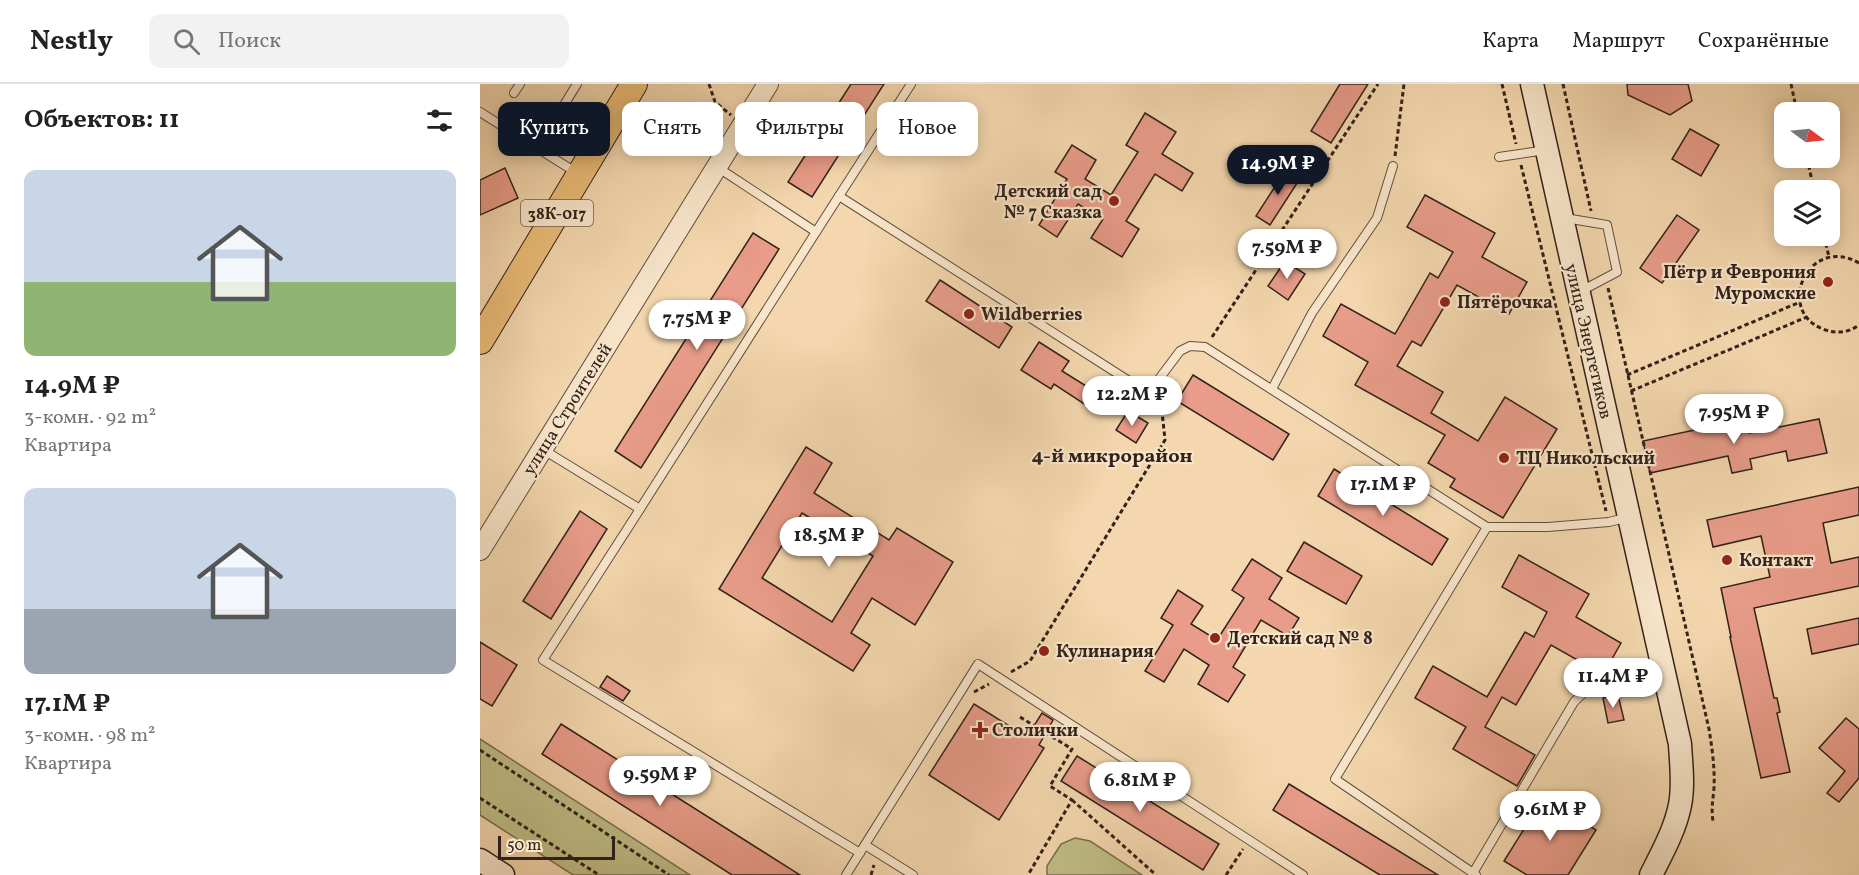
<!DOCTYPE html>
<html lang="ru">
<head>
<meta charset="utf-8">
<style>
  body { margin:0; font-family:Vollkorn,serif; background:#f2f2f2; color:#222; height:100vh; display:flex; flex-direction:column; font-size:22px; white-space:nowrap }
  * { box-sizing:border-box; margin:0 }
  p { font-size:20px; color:#767676 }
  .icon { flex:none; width:33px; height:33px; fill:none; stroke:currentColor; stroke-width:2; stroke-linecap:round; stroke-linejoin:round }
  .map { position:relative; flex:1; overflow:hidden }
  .drawer { display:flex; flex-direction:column; background:#fff; width:480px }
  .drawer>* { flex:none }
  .top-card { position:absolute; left:18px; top:18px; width:570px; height:54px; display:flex; gap:12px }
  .needle { width:39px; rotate:105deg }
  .buttons { position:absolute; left:1294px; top:18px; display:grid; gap:12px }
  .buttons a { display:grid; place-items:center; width:66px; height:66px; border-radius:12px; background:#fff; box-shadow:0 3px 15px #0003; font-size:30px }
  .scale { position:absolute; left:18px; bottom:15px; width:117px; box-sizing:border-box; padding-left:6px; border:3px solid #32221a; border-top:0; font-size:16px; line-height:21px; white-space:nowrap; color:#32221a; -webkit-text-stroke:4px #f8e5ca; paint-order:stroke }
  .price { position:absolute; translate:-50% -51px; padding:0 14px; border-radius:21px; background:#fff; color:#222; font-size:20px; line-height:39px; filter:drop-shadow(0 2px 3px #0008) }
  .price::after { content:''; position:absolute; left:50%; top:36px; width:18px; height:14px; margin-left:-9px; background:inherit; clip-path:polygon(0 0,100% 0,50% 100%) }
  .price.active { background:#111827; color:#fff }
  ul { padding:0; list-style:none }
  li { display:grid; align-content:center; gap:12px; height:318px; padding:0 24px }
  li span { display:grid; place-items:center; height:186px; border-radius:12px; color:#555 }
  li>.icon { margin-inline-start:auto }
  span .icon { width:108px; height:108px; fill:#fffc; stroke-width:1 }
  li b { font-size:26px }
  h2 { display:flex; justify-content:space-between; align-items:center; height:72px; padding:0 24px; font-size:26px }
  .chip { padding:0 21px; border-radius:12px; background:#fff; box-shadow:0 3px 15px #0003; font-size:21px; line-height:54px }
  .chip.active { background:#111827; color:#fff }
  header { display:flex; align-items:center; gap:36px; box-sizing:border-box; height:84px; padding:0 30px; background:#fff; border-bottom:2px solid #e0e0e0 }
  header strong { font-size:28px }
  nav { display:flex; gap:33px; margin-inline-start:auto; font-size:21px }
  .search { width:420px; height:54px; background:#f2f2f2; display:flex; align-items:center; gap:15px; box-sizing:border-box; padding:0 21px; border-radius:12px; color:#767676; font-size:22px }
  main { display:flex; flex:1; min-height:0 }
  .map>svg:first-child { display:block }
  .green { fill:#c0bd86; stroke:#797050; stroke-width:1.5 }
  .building { fill:#e89c89; stroke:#32221a; stroke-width:1.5; fill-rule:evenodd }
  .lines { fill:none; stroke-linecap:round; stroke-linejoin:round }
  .service-casing { stroke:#624f3f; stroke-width:10 }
  .tertiary-casing { stroke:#624f3f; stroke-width:22 }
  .secondary-casing { stroke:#32221a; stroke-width:25 }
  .primary-casing { stroke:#32221a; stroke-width:28 }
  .path { stroke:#32221a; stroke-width:3; stroke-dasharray:4.5 3; stroke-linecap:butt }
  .service { stroke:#f8e5ca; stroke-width:8 }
  .tertiary { stroke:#f8e5ca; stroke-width:20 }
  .secondary { stroke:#f8e5ca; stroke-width:22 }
  .primary { stroke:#eabc77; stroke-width:26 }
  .poi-dot { fill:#8f2418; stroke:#f8e5ca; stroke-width:2 }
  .labels { text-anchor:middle; stroke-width:4.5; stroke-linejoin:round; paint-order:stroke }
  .shield { fill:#f8e5ca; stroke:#6d5c4f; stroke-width:1.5 }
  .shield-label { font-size:16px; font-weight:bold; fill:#32221a }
  .poi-label { font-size:18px; font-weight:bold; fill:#32221a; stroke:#f8e5ca; text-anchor:start }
  .street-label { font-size:18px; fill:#32221a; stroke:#f8e5ca }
  .neighbourhood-label { font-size:20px; font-weight:bold; fill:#32221a; stroke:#f8e5ca }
</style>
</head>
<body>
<header>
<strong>Nestly</strong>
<div class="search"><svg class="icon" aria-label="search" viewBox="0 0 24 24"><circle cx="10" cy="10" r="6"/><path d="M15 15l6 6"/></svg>Поиск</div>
<nav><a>Карта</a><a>Маршрут</a><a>Сохранённые</a></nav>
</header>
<main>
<section class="drawer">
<h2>Объектов: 11<svg class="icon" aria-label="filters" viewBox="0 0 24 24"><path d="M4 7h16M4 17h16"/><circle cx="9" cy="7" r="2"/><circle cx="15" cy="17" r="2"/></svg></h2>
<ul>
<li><span style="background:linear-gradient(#c9d6e8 60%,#8fb573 0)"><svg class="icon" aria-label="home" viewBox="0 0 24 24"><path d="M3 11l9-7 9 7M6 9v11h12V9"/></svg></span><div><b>14.9M ₽</b><p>3-комн. · 92 m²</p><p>Квартира</p></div></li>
<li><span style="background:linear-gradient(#c9d6e8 65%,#9aa5b1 0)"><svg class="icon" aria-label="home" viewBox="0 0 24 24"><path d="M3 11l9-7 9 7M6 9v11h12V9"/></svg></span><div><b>17.1M ₽</b><p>3-комн. · 98 m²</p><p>Квартира</p></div></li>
</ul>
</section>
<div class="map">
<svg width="1379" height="791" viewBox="0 0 1379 791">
  <rect width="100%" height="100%" fill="#f4d7ae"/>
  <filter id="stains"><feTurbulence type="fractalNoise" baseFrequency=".00333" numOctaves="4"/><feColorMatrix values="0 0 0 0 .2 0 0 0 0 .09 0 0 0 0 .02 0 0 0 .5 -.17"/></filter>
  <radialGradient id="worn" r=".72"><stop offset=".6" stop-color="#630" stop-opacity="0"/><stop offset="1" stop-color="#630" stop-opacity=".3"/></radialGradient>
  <g class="green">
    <polygon points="0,655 210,791 93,791 0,731"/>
    <polygon points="595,754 610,757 662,791 567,791 567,782 581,760"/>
  </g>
  <g class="building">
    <polygon points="371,0 404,0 332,113 308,98"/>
    <polygon points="860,0 888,0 851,59 831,47"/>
    <polygon points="1147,0 1208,0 1212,17 1190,31 1148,11"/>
    <polygon points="665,29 696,48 682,70 713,89 702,107 675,90 646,137 659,145 642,173 611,154 623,135 598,120 577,153 559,141 587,95 575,88 592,61 616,76 605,95 631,111 658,68 646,61"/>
    <polygon points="1210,45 1239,61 1221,92 1192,75"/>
    <polygon points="25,84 38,114 0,131 0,96"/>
    <polygon points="807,84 821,93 790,141 776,132"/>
    <polygon points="945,111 1015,149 1002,173 1047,198 1029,230 977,201 941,262 932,257 917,282 963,308 951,329 998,357 1025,313 1077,345 1023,434 970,403 975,395 948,379 965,351 875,301 888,278 843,252 861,220 915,250 950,189 958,194 973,168 927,143"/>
    <polygon points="1197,131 1219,146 1182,199 1160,184"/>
    <polygon points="273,149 299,165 161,384 135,367"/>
    <polygon points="805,177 825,190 808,216 788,202"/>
    <polygon points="460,196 532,243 519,264 446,217"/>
    <polygon points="559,258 589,277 582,287 627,315 618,329 574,300 571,305 541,286"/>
    <polygon points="713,291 809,350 793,376 697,317"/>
    <polygon points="648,327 668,339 656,359 636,346"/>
    <polygon points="1266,335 1269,349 1339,335 1347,369 1308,377 1306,367 1270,375 1272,385 1252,389 1248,372 1170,389 1163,357"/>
    <path d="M 326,363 L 352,379 L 334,409 L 409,456 L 417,444 L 473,478 L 435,541 L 392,514 L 371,549 L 390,561 L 373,587 L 239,505 ZM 322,429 L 393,472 L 352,538 L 282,494 Z"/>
    <polygon points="854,385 968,455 952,481 838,412"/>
    <polygon points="1379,403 1379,431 1343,439 1351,479 1379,473 1379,502 1274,524 1294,614 1297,614 1300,628 1297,629 1310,688 1281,694 1250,553 1251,553 1241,504 1290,493 1281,452 1233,463 1227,436"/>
    <polygon points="100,427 127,445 71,535 43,517"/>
    <polygon points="824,458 882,492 866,520 807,487"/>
    <polygon points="1039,471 1109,510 1096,533 1141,559 1124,589 1122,590 1071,561 1036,621 1022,613 1005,643 1055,671 1037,702 973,665 986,643 935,614 953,582 1007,613 1045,548 1054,553 1067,528 1022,503"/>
    <polygon points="772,475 802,494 789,515 819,534 808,552 781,536 753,583 765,591 748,618 718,600 729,581 704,565 684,598 665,587 693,541 681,534 698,506 723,522 711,540 737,556 764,514 752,506"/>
    <polygon points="1379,534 1379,560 1332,570 1327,545"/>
    <polygon points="0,558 37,581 12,622 0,615"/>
    <polygon points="127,592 150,607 143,617 120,603"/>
    <polygon points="1138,611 1144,636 1128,639 1123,614"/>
    <polygon points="494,620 547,653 562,629 573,636 559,661 564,664 519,736 449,691"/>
    <polygon points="1366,634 1379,645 1379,694 1359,718 1347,709 1365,687 1339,664"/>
    <polygon points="81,640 320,791 252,791 62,670"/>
    <polygon points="597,672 739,760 723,786 581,697"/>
    <polygon points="809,700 958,791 900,791 793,726"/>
    <polygon points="1064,713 1116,746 1088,791 1047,791 1024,777"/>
  </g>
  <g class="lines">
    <g class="service-casing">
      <g id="service">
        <polyline points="34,9 40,0"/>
        <polyline points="0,28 97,89"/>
        <polyline points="76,34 97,0"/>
        <polyline points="1019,73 1066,66"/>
        <polyline points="237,83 336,148 359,112 657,302 676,299 700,267 710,262 725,263 1007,443 1068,443 1129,438 1149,433"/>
        <polyline points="359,112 431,0"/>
        <polyline points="1085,134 1127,141 1137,188 1101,207"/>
        <polyline points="792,305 832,229 897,134 913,82"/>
        <polyline points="62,365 160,425 336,148"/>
        <polyline points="160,425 63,576 380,769"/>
        <polyline points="385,761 433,791"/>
        <polyline points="993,789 1094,618 1115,598 1182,582"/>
        <polyline points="366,791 498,580 823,791"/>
        <polyline points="996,791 855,695 1007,443"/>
      </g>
    </g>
    <g class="tertiary-casing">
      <polyline id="tertiary" points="0,466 288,0"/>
    </g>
    <g class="secondary-casing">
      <g id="secondary">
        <path d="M 1052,0 L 1200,660 C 1201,680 1204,701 1200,721 C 1195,746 1182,769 1171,791"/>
        <polyline points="0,776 23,791"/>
      </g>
    </g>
    <g class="primary-casing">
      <polyline id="primary" points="0,257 154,0"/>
    </g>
    <g class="path">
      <polyline points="229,0 235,18 251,31"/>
      <polyline points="1022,0 1036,60"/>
      <polyline points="1083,0 1111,127"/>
      <polyline points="1311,0 1317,28"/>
      <polyline points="915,72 924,0"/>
      <polyline points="1327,74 1334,106"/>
      <polyline points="1041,81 1126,427"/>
      <polyline points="1344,152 1349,173"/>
      <path d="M 1379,179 C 1329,150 1294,226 1343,245 C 1355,250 1368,249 1379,241"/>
      <path d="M 1128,204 L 1229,645 C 1232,664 1235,684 1234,704 C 1233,716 1231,725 1233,737"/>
      <polyline points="732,253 898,0"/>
      <polyline points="1147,291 1320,218"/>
      <polyline points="1151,307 1327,233"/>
      <polyline points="531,588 550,577 685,356 681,318 695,296"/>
      <polyline points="494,608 509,600"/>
      <polyline points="540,633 592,665 570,702 592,716 548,791"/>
      <polyline points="0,666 189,791"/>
      <polyline points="0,714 119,791"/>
      <polyline points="592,716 676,791"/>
      <polyline points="391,791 394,781"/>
      <polyline points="746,791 763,765"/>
    </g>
    <use href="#service" class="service"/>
    <use href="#tertiary" class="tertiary"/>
    <use href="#secondary" class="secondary"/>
    <use href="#primary" class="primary"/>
  </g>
  <g class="poi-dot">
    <circle cx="634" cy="117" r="6"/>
    <circle cx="1348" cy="198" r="6"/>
    <circle cx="965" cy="218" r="6"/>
    <circle cx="489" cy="230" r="6"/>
    <circle cx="1024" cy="374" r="6"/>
    <circle cx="1247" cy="476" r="6"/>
    <circle cx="735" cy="554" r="6"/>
    <circle cx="564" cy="567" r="6"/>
    <path d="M497 637h6v6h6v6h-6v6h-6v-6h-6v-6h6z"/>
  </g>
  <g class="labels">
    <rect class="shield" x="41" y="116" width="72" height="26" rx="4.5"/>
    <g class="shield-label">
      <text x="77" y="135">38К-017</text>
    </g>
    <g class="poi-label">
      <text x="622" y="113" text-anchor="end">Детский сад<tspan x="622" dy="21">№ 7 Сказка</tspan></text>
      <text x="1336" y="194" text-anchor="end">Пётр и Феврония<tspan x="1336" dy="21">Муромские</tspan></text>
      <text x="977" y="224">Пятёрочка</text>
      <text x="501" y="236">Wildberries</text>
      <text x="1036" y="380">ТЦ Никольский</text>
      <text x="1259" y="482">Контакт</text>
      <text x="747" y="560">Детский сад № 8</text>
      <text x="576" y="573">Кулинария</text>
      <text x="512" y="652">Столички</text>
    </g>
    <g class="street-label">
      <text transform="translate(1109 257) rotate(77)" y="6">улица Энергетиков</text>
      <text transform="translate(87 325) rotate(-58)" y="6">улица Строителей</text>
    </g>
    <g class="neighbourhood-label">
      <text x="632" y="378">4-й микрорайон</text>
    </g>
  </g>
  <rect width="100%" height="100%" filter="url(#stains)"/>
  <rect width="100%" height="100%" fill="url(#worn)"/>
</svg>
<div class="buttons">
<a><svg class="needle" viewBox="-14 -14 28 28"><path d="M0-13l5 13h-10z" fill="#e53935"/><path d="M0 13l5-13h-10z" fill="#767676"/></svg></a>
<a><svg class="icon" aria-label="layers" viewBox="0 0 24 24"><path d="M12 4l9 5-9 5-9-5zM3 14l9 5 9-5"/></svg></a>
</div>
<div class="scale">50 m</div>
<b class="price active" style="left:798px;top:112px">14.9M ₽</b>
<b class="price" style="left:807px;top:196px">7.59M ₽</b>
<b class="price" style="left:217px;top:267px">7.75M ₽</b>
<b class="price" style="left:652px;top:343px">12.2M ₽</b>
<b class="price" style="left:1254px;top:361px">7.95M ₽</b>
<b class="price" style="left:903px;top:433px">17.1M ₽</b>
<b class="price" style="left:349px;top:484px">18.5M ₽</b>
<b class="price" style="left:1133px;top:625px">11.4M ₽</b>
<b class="price" style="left:180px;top:723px">9.59M ₽</b>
<b class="price" style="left:660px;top:729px">6.81M ₽</b>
<b class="price" style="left:1070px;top:758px">9.61M ₽</b>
<div class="top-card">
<a class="chip active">Купить</a>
<a class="chip">Снять</a>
<a class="chip">Фильтры</a>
<a class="chip">Новое</a>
</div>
</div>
</main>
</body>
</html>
